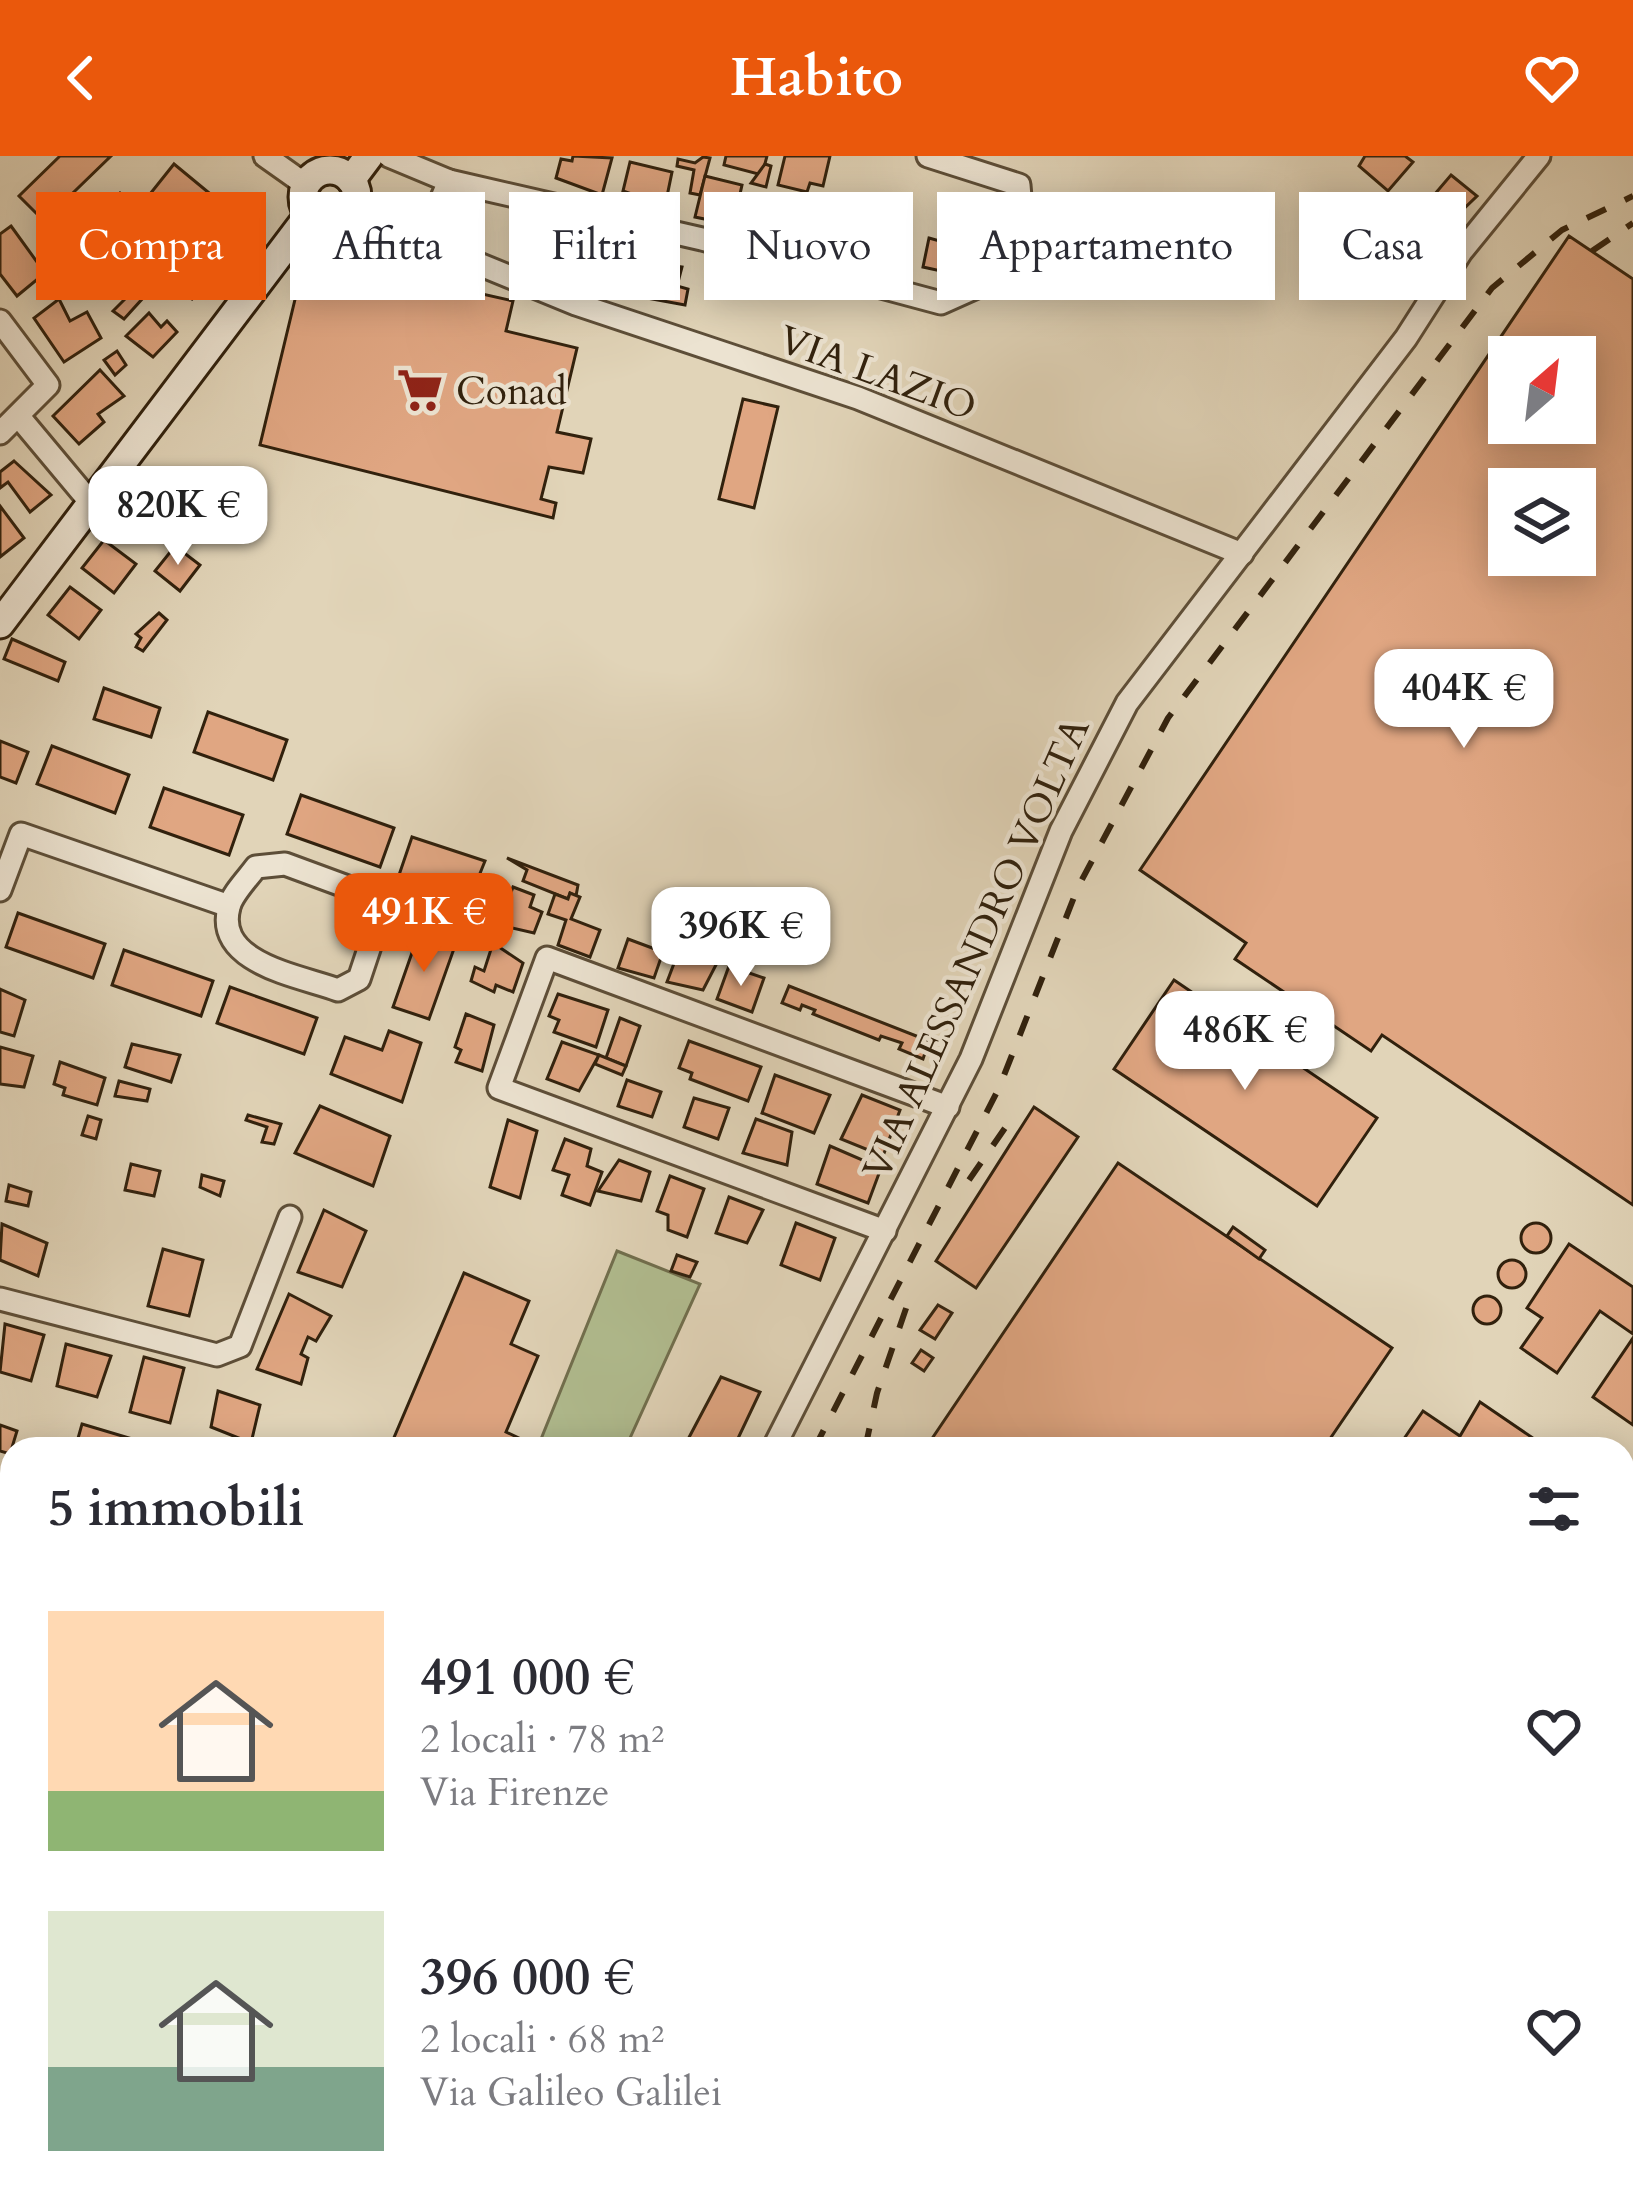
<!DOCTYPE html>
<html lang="it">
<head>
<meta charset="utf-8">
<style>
  body { margin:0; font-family:Cardo,serif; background:#f7f7f7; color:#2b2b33; height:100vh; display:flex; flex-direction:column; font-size:45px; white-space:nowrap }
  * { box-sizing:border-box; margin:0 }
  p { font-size:39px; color:#7c7c81 }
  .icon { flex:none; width:66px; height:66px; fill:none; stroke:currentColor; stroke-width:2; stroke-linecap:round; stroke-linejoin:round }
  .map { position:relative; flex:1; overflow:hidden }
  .sheet { position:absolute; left:0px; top:1281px; width:1635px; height:771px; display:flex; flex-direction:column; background:#fff; border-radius:36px 36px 0 0; box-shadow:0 6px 30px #0003 }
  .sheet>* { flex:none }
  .hud { position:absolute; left:36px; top:36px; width:1563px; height:108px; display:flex; gap:24px }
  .needle { width:78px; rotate:28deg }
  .tools { position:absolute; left:1488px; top:180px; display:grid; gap:24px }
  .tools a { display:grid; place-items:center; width:108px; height:108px; border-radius:0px; background:#fff; box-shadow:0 6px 30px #0003; font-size:60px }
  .price { position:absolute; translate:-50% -102px; padding:0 27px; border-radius:24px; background:#fff; color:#222; font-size:39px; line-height:78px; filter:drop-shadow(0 3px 6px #0008) }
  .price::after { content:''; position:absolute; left:50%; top:72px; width:36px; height:27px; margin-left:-18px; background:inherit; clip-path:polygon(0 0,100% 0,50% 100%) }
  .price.current { background:#ea580c; color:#fff }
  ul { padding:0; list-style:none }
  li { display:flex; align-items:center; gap:36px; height:300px; padding:0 48px }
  li span { display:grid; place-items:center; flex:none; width:336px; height:240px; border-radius:0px; color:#555 }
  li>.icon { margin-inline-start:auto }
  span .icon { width:144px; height:144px; fill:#fffc; stroke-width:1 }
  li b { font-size:51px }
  h2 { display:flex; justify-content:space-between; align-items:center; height:144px; padding:0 48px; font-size:51px }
  .tag { padding:0 42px; border-radius:0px; background:#fff; box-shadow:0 6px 30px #0003; font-size:42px; line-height:108px }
  .tag.current { background:#ea580c; color:#fff }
  header { display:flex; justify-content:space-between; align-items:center; height:156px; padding:0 48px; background:#ea580c; color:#fff; font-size:54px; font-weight:700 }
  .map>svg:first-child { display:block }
  .green { fill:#b1bd90; stroke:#716f4e; stroke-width:3 }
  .building { fill:#e0a682; stroke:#31210d; stroke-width:3; fill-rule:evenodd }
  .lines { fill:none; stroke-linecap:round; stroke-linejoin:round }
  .street-casing { stroke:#5d4e38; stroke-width:27 }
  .secondary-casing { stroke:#31210d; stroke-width:33 }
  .primary-casing { stroke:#31210d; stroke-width:36 }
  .street { stroke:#ece3d1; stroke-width:21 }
  .secondary { stroke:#ece3d1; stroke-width:27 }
  .primary { stroke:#e1d4b8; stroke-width:30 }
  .rail { stroke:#31210d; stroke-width:6; stroke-dasharray:21 21; stroke-linecap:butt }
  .labels { text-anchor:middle; stroke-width:9; stroke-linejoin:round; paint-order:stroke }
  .street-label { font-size:39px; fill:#31210d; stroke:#ece3d1 }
  .poi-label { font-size:39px; fill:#31210d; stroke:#ece3d1; text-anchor:start }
</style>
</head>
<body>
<header><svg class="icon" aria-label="back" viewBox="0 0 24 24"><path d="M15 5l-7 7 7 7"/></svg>Habito<svg class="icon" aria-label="heart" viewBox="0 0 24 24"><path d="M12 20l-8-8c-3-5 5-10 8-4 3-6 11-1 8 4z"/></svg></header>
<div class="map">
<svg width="1633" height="2051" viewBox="0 0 1633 2051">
  <rect width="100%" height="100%" fill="#e1d4b8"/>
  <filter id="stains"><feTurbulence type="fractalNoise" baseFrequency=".00167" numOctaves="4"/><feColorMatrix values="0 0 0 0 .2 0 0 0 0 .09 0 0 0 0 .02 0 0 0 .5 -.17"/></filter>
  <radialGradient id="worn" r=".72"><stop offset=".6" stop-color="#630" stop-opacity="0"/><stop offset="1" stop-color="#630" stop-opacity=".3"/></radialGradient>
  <polygon class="green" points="617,1095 700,1128 625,1293 537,1293"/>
  <g class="building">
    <polygon points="60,0 111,0 44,65 19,40"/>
    <polygon points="573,0 612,2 602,39 556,22 561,3 572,5"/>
    <polygon points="726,0 767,0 762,19 724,9"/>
    <polygon points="785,0 830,0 823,30 810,27 807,36 778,29"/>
    <polygon points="1405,0 1413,6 1388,35 1359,10 1365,0"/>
    <polygon points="703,1 710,2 700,39 690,37 694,14 677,10 678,3 695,7"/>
    <polygon points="630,6 672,16 665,50 623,35"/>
    <polygon points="174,8 254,74 231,103 150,38"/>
    <polygon points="765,8 771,10 766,31 751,27"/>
    <polygon points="1451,19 1477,40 1451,65 1428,46"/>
    <polygon points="705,20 742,29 733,69 695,61"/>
    <polygon points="120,37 135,49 128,57 143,70 120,101 87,70"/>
    <polygon points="769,38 817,50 807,87 755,74"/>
    <polygon points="831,56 866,64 863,78 872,80 868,99 824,86"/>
    <polygon points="11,70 45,117 17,140 0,118 0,78"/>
    <polygon points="1372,73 1401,95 1385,116 1357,95"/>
    <polygon points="170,79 181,88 170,102 159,92"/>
    <path d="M 1569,80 L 1633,123 L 1633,1049 L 1382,879 L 1371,895 L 1235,803 L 1246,787 L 1140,714 ZM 1509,201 L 1575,201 L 1575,267 L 1509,267 ZM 1509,333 L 1575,333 L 1575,399 L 1509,399 Z"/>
    <polygon points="929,82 947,87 941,115 923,111"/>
    <polygon points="1414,86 1427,96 1419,107 1406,97"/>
    <polygon points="605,88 638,96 630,127 597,119"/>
    <polygon points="184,97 211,120 192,143 162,124"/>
    <polygon points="336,105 513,145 506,175 577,192 557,276 591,283 583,317 549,311 541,343 556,347 553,362 260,289 298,131 329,139"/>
    <polygon points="655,107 682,111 677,130 688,133 685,149 647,142"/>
    <polygon points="134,134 143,142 124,163 113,155"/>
    <polygon points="59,143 70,165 87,156 101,182 64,206 34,162"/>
    <polygon points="149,157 161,171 167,165 177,176 153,201 126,180"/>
    <polygon points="117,195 126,209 115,219 104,204"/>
    <polygon points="100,214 124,240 98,258 104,266 79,288 53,260"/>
    <polygon points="743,243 778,251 754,352 719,343"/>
    <polygon points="14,305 51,339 30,356 8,326 0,332 0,316"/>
    <polygon points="0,350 24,382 0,401"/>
    <polygon points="104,384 136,408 114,437 82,412"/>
    <polygon points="175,390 200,409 180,435 155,415"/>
    <polygon points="70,431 101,454 79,483 48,459"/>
    <polygon points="159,457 167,464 143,495 136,491 141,482 136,478"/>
    <polygon points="12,483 65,506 58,525 4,503"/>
    <polygon points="104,532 160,552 151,581 94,563"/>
    <polygon points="208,556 287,584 273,624 194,596"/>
    <polygon points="0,585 28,596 16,627 0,621"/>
    <polygon points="52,590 129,619 115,657 37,628"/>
    <polygon points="164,632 243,659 229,699 150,671"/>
    <polygon points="301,639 394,672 380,711 287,678"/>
    <polygon points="412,681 485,705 462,762 431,751 437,733 399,719"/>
    <polygon points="507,702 578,729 576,740 570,737 568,743 523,725 527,714"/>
    <polygon points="513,731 534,739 530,751 542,756 534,777 499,769"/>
    <polygon points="570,737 580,741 571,763 600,774 590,801 558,789 566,764 548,758 555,738 568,743"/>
    <polygon points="18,757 105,788 93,822 6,791"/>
    <polygon points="420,774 456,787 429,863 393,851"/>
    <polygon points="628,783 663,796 654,822 618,812"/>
    <polygon points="493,787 523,807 513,836 496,829 494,836 471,825 475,811 484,815"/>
    <polygon points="681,789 719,803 703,834 667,826"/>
    <polygon points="124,794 213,825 201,860 112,829"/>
    <polygon points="729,810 764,822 752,856 717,843"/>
    <polygon points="1174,824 1377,962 1317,1050 1114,913"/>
    <polygon points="789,830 929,885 923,903 899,893 902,887 881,880 879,884 813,858 815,854 802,849 800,854 782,847"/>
    <polygon points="230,831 317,862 304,898 217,867"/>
    <polygon points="0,833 25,844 14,880 0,876"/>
    <polygon points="558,838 608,854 596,891 554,876 559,864 549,860"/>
    <polygon points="466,858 494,869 482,915 456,906 461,894 455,891"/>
    <polygon points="620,862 640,870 626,910 606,902"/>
    <polygon points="389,875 421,887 402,946 331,918 345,881 382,894"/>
    <polygon points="689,885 761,911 748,945 690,923 692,917 679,912"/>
    <polygon points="562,886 599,899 579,935 547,923"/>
    <polygon points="132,888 180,899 171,926 125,911"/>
    <polygon points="0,891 33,900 24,931 0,928"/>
    <polygon points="599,899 626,910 622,919 595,908"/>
    <polygon points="60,906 105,922 97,949 63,939 65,932 54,928"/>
    <polygon points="775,919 830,939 814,977 762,957"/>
    <polygon points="627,924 661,936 652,961 618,950"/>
    <polygon points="119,925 150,933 147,945 115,940"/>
    <polygon points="862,939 900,954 883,1000 841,983"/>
    <polygon points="694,942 729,952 718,983 684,971"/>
    <polygon points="320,950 390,980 373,1030 295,997"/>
    <polygon points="1034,951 1078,981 976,1132 936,1105"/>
    <polygon points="248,959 281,968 274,988 262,986 267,971 246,964"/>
    <polygon points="88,960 101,964 96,983 82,979"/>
    <polygon points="756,963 792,976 787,1009 743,997"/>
    <polygon points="508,964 537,975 520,1042 490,1031"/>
    <polygon points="565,983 591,993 587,1010 602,1016 590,1049 562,1039 569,1019 553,1014"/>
    <polygon points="830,990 881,1012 868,1047 817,1028"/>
    <polygon points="619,1004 650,1016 641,1045 598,1035"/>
    <polygon points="1118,1007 1392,1192 1323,1293 925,1293"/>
    <polygon points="131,1008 160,1015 154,1040 125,1034"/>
    <polygon points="202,1019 224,1025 220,1040 200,1031"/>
    <polygon points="670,1020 704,1033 687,1081 668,1074 668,1059 657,1055"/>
    <polygon points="9,1029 31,1036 28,1050 6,1045"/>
    <polygon points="729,1041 763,1054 747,1087 716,1077"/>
    <polygon points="324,1054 366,1075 342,1131 298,1116"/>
    <polygon points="796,1067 835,1082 820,1124 781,1109"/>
    <circle cx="1536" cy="1082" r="15"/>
    <polygon points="2,1068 47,1087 38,1120 0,1104"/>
    <polygon points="1233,1071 1265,1094 1259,1103 1227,1080"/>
    <polygon points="1569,1088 1633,1131 1633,1178 1600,1155 1557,1217 1521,1192 1542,1162 1527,1152"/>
    <polygon points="163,1093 203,1104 189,1160 148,1150"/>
    <polygon points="677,1099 697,1106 690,1121 671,1115"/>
    <circle cx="1512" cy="1118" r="14"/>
    <polygon points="464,1117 529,1145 511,1188 538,1200 506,1276 523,1284 519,1293 395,1293 390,1291"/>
    <polygon points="289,1138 331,1160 316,1185 308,1181 301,1198 308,1202 301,1228 257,1213"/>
    <circle cx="1487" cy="1154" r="14"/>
    <polygon points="938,1149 952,1157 935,1183 920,1174"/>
    <polygon points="5,1168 44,1179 31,1225 0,1216"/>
    <polygon points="1633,1182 1633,1269 1593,1241"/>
    <polygon points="66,1188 111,1200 97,1241 57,1230"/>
    <polygon points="921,1194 933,1202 924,1215 912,1207"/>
    <polygon points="144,1201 184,1212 170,1267 130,1256"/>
    <polygon points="721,1221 760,1236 733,1293 692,1293 685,1289"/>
    <polygon points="218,1235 260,1249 251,1287 211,1271"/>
    <polygon points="1480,1246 1549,1293 1397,1293 1423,1255 1460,1280"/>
    <polygon points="82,1268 146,1287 145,1293 75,1293"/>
    <polygon points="0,1269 17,1275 10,1298 0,1295"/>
    <polygon points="1623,1343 1633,1350 1633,1952 1623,1946"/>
    <polygon points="1122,2040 1602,2040 1618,2051 1114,2051"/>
  </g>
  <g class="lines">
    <g class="street-casing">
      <g id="street">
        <polyline points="265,0 306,29"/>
        <polyline points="389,0 449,25 424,85"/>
        <polyline points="449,25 702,83 941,147 979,130 1022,65 1019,29 928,0"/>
        <polyline points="352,56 576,148 858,242 1242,398"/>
        <polyline points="0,165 48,229 0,277"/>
        <polyline points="20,262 91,347"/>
        <path d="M 285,708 L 361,736 L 381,757 L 359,823 L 338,834 C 301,820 214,808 229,751 C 232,738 248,722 256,711 Z"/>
        <polyline points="0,734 21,678 229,750"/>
        <polyline points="885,1075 499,932 547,802 948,951"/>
        <polyline points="0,1143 217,1199 240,1190 290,1061"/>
        <polyline points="773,1293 971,903 1061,675 1127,547 1406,182 1461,96 1539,0"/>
        <polyline points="301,2051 308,2040"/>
      </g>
    </g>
    <g class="secondary-casing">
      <g id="secondary">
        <circle cx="330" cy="41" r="27"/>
        <polyline points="351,24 369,0"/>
        <polyline points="0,468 310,58"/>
      </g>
    </g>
    <g class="primary-casing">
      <g id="primary">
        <polyline points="0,1529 12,1538"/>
        <polyline points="757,2040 773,2051"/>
      </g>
    </g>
    <use href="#street" class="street"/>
    <use href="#secondary" class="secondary"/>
    <use href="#primary" class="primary"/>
    <g class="rail">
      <polyline points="1592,95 1633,67"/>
      <polyline points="969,1024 1016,956"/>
      <polyline points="814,1293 999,932 1078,731 1168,562 1492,132 1562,74 1633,40"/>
      <polyline points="865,1293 877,1237 912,1135"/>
      <polyline points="455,2051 457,2040"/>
    </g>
  </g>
  <defs>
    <g id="supermarket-bare" transform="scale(3.6)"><path d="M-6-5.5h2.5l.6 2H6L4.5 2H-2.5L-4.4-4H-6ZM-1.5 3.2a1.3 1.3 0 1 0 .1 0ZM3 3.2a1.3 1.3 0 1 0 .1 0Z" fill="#8f2418" stroke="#ece3d1" stroke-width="2.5" paint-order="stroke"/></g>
  </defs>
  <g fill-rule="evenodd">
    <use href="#supermarket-bare" x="420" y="234"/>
  </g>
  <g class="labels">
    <g class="street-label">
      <text transform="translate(878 216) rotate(20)" y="14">VIA LAZIO</text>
      <text transform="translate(975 792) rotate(-66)" y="14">VIA ALESSANDRO VOLTA</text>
    </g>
    <g class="poi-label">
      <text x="456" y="248">Conad</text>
    </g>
  </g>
  <rect width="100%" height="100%" filter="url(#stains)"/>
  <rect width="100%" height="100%" fill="url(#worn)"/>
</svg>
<div class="tools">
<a><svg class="needle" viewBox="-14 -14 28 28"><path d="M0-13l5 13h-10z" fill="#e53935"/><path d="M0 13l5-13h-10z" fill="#7c7c81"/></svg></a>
<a><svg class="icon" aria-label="layers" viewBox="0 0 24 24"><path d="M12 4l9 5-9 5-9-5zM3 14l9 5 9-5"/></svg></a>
</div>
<b class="price" style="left:178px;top:412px">820K €</b>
<b class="price" style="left:1464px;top:595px">404K €</b>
<b class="price current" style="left:424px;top:819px">491K €</b>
<b class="price" style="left:741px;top:833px">396K €</b>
<b class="price" style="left:1245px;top:937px">486K €</b>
<div class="hud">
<a class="tag current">Compra</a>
<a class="tag">Affitta</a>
<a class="tag">Filtri</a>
<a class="tag">Nuovo</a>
<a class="tag">Appartamento</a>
<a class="tag">Casa</a>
</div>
<section class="sheet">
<h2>5 immobili<svg class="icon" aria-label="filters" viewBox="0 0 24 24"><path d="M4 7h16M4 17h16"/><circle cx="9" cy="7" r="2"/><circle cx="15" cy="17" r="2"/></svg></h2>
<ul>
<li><span style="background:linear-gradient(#ffd9b3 75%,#8fb573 0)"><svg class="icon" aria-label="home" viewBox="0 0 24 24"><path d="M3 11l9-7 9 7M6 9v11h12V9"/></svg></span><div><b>491 000 €</b><p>2 locali · 78 m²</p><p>Via Firenze</p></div><svg class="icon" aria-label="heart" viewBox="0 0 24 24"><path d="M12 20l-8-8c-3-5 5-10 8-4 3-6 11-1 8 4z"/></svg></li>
<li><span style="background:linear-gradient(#dfe7d0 65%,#7fa58c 0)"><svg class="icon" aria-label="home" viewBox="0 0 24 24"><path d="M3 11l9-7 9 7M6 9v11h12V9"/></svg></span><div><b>396 000 €</b><p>2 locali · 68 m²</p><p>Via Galileo Galilei</p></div><svg class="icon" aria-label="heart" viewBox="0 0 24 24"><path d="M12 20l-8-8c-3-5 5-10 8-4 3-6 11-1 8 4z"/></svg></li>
</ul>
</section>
</div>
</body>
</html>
